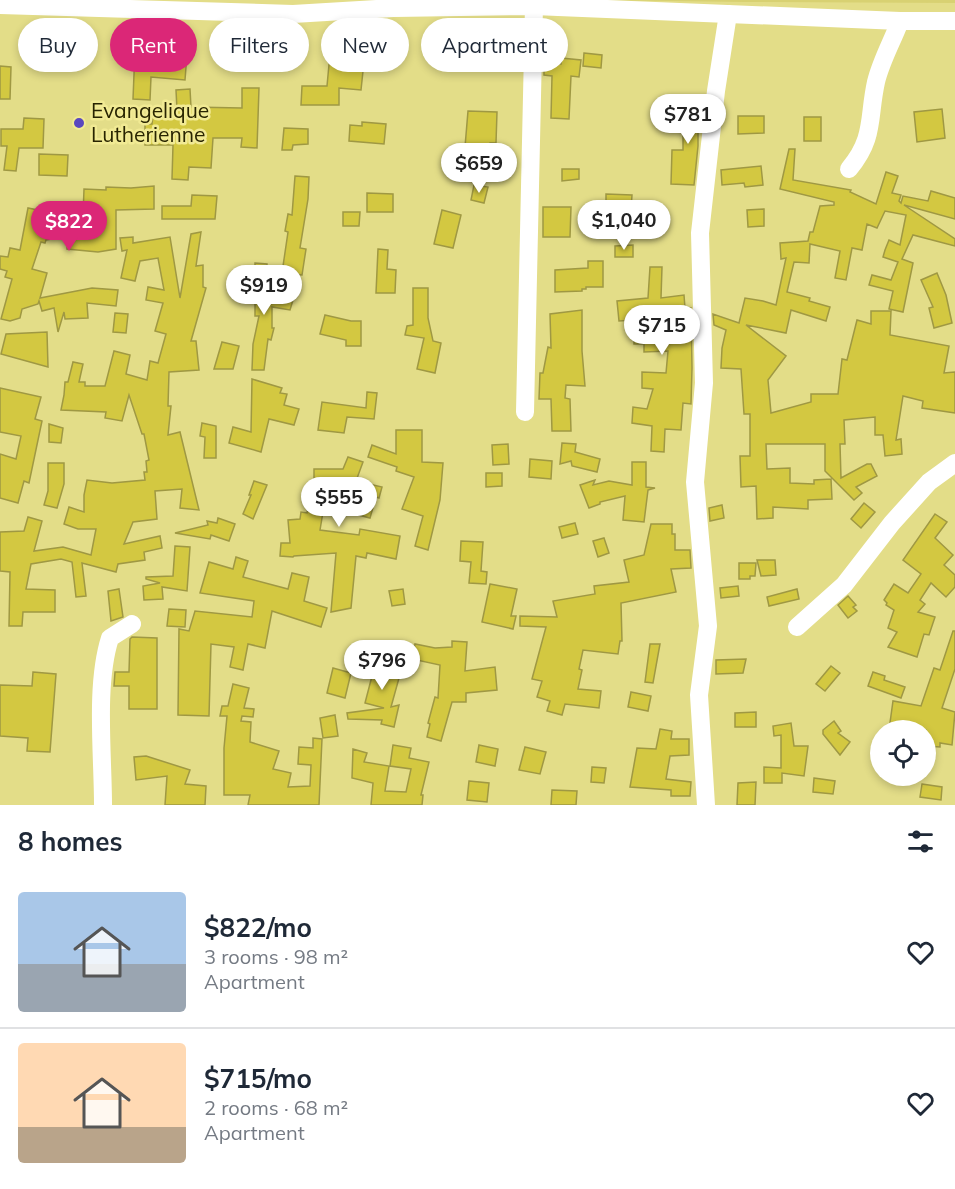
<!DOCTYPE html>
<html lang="en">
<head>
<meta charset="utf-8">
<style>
  body { margin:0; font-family:Mulish,sans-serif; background:#f6f6f7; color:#1f2937; height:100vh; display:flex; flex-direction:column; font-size:22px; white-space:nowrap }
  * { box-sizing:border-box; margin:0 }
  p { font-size:20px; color:#747a83 }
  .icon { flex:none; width:33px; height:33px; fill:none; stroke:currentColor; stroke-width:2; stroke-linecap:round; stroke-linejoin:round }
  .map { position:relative; height:805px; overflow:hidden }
  .panel { display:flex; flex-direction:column; background:#fff; flex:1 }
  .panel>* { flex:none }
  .banner { position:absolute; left:18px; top:18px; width:600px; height:54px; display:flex; gap:12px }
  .buttons { position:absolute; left:870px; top:720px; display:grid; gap:12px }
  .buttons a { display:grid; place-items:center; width:66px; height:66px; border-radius:50%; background:#fff; box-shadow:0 3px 9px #0003; font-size:30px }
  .price { position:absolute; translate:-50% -51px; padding:0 14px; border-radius:21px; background:#fff; color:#222; font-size:20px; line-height:39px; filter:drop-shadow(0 2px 3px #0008) }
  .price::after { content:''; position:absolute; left:50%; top:36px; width:18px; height:14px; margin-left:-9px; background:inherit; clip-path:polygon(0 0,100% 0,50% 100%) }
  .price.on { background:#db2777; color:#fff }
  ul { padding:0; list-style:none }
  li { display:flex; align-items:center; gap:18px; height:150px; padding:0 18px }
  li+li { border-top:2px solid #e0e1e3 }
  li span { display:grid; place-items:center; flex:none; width:168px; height:120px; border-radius:6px; color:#555 }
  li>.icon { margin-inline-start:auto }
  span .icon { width:72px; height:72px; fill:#fffc; stroke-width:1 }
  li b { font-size:26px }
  h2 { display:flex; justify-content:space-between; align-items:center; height:72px; padding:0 18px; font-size:26px }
  .tag { padding:0 21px; border-radius:27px; background:#fff; box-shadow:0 3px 9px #0003; font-size:21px; line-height:54px }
  .tag.on { background:#db2777; color:#fff }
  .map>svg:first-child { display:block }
  .built { fill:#d8d172 }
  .building { fill:#d3c841; stroke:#9f9843; stroke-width:1.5 }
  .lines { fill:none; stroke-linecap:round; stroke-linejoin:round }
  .minor { stroke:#fff; stroke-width:18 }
  .poi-dot { fill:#5a47bf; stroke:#f1ea94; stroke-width:2 }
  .labels { text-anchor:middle; stroke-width:5; stroke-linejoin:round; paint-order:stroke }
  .poi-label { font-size:21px; fill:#282401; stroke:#f1ea94; text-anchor:start }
</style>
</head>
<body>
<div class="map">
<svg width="955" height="805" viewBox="0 0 955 805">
  <rect width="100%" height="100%" fill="#e3dd88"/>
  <polygon class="built" points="591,0 955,0 955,3 745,2"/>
  <g class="building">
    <polygon points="463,46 482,47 481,70 462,70"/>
    <polygon points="135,50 187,54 185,80 151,77 150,100 133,99"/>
    <polygon points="584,53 602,55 601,68 583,66"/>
    <polygon points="330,54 343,55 341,69 363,71 361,90 339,88 339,105 301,105 302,86 327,86"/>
    <polygon points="561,58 581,60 579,77 571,76 569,119 551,118 552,76 544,75 544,62 561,64"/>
    <polygon points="0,66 11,67 10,99 0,99"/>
    <polygon points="242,88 259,88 257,148 241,147 242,138 213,138 211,168 189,167 188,180 172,179 173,145 145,145 145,124 152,124 154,107 177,110 176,90 190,89 191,107 242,108"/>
    <polygon points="704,96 701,127 698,127 698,146 694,185 671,184 672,150 683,150 683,134 687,134 685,97"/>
    <polygon points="942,109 945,138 917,142 914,112"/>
    <polygon points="468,111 497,112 496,143 490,143 487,163 464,159"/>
    <polygon points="738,116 764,116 764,133 738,134"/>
    <rect x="804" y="117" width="17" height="24"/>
    <polygon points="24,118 44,119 43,148 19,148 16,171 4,170 7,146 1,146 1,129 23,129"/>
    <polygon points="362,122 386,124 384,144 349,141 350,125 362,126"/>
    <polygon points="284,128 308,129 308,144 293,145 292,150 282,150"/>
    <polygon points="789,149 795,149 793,180 851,190 850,192 876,204 886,172 898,176 892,193 901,195 899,201 901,203 903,196 928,201 931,191 955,198 955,219 904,205 955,239 955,246 913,235 902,259 913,263 903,312 889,309 893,291 869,285 872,275 891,280 898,262 883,257 885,250 889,240 900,245 906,215 885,211 877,228 867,224 862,250 852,248 846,280 835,278 840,251 810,244 809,263 794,262 787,292 810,298 809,301 830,307 826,321 791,310 786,333 746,325 786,356 768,380 771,413 811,402 811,394 838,394 842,359 847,360 857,320 871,324 871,311 891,311 890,335 949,346 944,373 955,372 955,413 922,408 923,401 903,396 896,440 901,439 902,454 885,456 883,435 875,435 875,417 844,420 845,444 840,444 841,478 867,464 871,464 877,476 856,487 862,493 854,500 825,471 825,444 766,444 767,469 790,468 790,483 814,484 814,480 831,479 832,499 808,500 808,509 773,507 773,518 757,519 756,486 741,487 740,456 750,456 750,414 744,414 741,369 721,368 722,348 726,330 714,325 713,314 739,323 745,298 763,301 776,305 786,258 781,259 780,243 808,241 810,232 813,232 820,206 834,205 834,202 780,189"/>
    <polygon points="39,154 68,155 67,176 39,175"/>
    <polygon points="761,166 763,185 745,187 744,183 722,185 721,170"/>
    <polygon points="562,169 579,169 579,179 562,181"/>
    <polygon points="295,176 309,177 308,199 300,248 306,249 302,275 282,273 288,232 285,231 288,214 292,215"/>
    <polygon points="474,185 488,187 484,203 471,200"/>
    <polygon points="154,186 154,209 116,210 116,249 98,252 67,249 68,236 46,240 45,243 41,242 32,269 47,273 40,298 92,288 118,290 116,306 87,303 88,318 65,319 64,312 58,332 54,308 42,311 39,301 38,304 22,309 20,318 10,321 1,319 12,279 5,277 7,271 0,269 0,256 8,257 10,248 20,250 28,208 52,213 50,223 83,216 84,189 106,190 106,187 131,188"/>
    <polygon points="367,193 393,194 393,212 367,212"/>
    <polygon points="606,194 632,195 631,209 606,208"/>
    <polygon points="192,195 217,196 215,219 162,219 162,206 191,206"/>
    <polygon points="543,207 571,207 570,237 543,237"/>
    <polygon points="764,209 764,226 748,227 747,210"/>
    <polygon points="442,210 461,215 453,248 434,244"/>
    <polygon points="343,212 360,212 359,226 343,226"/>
    <polygon points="201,232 196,266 203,265 203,287 206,288 191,341 196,341 199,370 169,372 168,406 171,406 168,435 180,432 199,510 180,508 182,489 155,491 157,519 133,522 124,544 160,536 162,548 144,552 145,560 118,564 116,572 82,563 86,596 76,597 72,562 61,559 31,564 26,589 55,590 55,612 23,612 22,626 9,626 10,572 0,571 0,532 24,531 28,517 42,521 34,551 63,547 91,555 96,529 78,529 64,524 69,507 84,512 84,495 87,480 112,483 145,480 144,472 147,472 146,461 149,460 144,434 142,434 129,395 122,421 105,418 106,412 61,410 64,395 65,382 68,382 73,362 83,364 79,382 85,382 85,386 105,386 114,351 130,355 126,374 147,380 150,361 158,363 166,334 155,331 163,303 146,300 148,287 164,290 158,258 140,261 135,281 121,278 127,250 122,251 120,238 133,237 133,243 170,237 180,298 191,234"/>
    <polygon points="633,245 633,257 615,257 615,246"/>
    <polygon points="378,249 388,250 387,269 396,270 395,293 376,293"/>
    <polygon points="588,261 603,261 603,287 586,287 586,289 582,289 582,291 555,292 555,270 588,268"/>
    <polygon points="255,263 267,264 265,294 293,300 290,310 272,307 272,328 274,328 271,340 268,339 264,370 252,370 253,344 259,316 255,316"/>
    <polygon points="650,267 662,267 661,298 684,295 685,308 691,308 692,368 691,404 683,403 681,430 665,429 664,452 651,451 652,426 632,423 633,407 647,409 653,389 642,388 642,372 666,373 668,351 644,352 644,344 634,344 634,320 619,321 617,301 648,298"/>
    <polygon points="937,273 946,295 952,323 934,328 929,308 933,307 921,280"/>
    <polygon points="413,288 428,288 428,318 433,341 441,343 435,373 417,369 424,338 405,335 407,326 413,325"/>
    <polygon points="582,310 582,351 585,386 566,385 565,398 570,399 571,431 552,431 551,399 539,399 540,373 543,373 548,347 551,348 550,314"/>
    <polygon points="115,313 128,314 126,333 113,332"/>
    <polygon points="325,315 351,321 361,321 361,346 346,346 346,340 320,334"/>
    <polygon points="47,332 48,367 1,354 6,334"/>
    <polygon points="222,342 239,346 233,369 214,369"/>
    <polygon points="252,379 282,388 280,393 287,394 284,405 299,409 294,425 269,419 261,452 229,443 233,427 251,432"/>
    <polygon points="0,388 41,397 35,419 42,421 29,483 24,481 18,503 0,498 0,454 16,459 21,436 0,432"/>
    <polygon points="367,392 377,393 374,419 347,417 344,433 318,430 322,402 366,408"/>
    <polygon points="202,423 216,426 216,458 204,458 205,437 200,436"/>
    <polygon points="49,424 63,428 61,443 49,442"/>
    <polygon points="396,430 422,430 422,462 443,463 440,500 428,550 415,546 423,516 402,509 414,477 396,471 397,467 368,457 372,445 396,454"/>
    <polygon points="562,443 576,444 575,452 600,459 597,472 572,466 571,461 560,464"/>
    <polygon points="508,444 509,464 493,465 492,445"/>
    <polygon points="348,457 363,462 356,481 382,487 379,498 376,497 370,518 324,506 320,530 359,535 360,529 400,536 396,559 367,553 366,558 356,556 351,608 331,612 336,553 294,556 293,557 280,556 281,543 290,543 288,520 300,519 301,512 307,513 311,489 314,490 314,469 343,469"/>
    <polygon points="530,459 552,461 551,479 529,477"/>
    <polygon points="632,462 646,462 646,487 655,488 648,490 644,522 623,520 625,496 600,502 600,504 589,508 580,485 595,480 593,485 609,481 632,485"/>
    <polygon points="48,463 64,463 64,484 57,508 44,505 48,491"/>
    <polygon points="486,473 502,473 502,486 486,487"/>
    <polygon points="254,481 267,485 253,519 243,514 251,495 249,495"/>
    <polygon points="864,503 875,512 861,528 851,519"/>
    <polygon points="722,505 724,518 710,521 709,508"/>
    <polygon points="935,514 947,522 935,538 953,555 944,565 955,575 955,587 946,597 931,583 920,600 925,604 918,612 935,617 929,635 924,634 917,657 888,647 897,632 888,628 894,610 886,605 887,603 884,600 894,584 908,593 921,574 903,560"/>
    <polygon points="218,518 235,524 229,541 211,535 210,539 175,533 208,525 207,521 217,523"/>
    <polygon points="575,523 578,534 562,538 559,527"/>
    <polygon points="651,524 672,524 672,534 675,534 675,550 690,550 691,568 671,569 676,592 621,603 622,641 620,641 618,654 583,650 579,669 582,670 578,689 601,691 599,708 565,704 562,715 547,711 550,701 537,697 542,681 532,679 546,627 520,626 520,616 557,617 553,601 595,594 594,586 629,582 624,560 644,555"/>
    <polygon points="604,538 609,553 598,557 593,541"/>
    <polygon points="461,541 483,542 481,571 487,572 486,584 469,583 471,562 460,561"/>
    <polygon points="175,546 190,547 187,591 162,587 163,599 144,600 143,586 160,583 146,579 146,577 173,576"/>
    <polygon points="236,557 248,561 243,577 288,589 292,573 309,577 304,601 327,608 321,627 272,611 265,648 248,644 243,670 230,667 234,647 211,644 209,716 178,715 179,629 189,631 195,611 252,617 254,601 200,593 209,562 233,569"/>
    <polygon points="757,560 775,560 776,575 761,576"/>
    <polygon points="739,563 756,563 755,576 750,576 750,579 739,579"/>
    <polygon points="490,584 517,589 511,616 516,616 513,629 482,622"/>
    <polygon points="738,586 739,596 721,598 720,588"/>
    <polygon points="119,589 123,617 111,621 108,591"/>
    <polygon points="403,589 405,604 392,606 389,591"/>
    <polygon points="797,589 799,599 769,606 767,597"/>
    <polygon points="848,596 856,605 853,607 857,611 848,618 838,605"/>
    <polygon points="169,609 186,610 185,627 167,626"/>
    <polygon points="953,631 955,631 955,669 942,708 955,712 952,745 940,743 940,747 926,746 926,730 889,730 893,701 921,706 934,668 940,670"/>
    <polygon points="132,637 157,638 157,709 129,709 129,686 114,686 115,672 129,672 130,639"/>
    <polygon points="452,641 467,642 465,671 495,667 497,690 466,693 466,702 452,702 441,741 427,737 430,724 428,723 435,697 438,698 440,665 412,659 415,644 435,648 452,647"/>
    <polygon points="650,644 660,644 653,683 645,682"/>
    <polygon points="378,653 404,660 391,707 399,705 394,727 381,724 382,720 348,719 347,713 384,708 365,703"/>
    <polygon points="746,659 743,673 716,674 716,660"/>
    <polygon points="831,666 840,673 825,691 816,684"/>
    <polygon points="333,668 351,673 345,698 327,693"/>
    <polygon points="33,672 56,674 50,752 27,751 28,738 0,736 0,685 32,686"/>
    <polygon points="873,672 885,676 884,680 905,687 901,698 868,686"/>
    <polygon points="233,684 249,688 244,708 254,709 253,717 242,716 241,721 251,722 250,742 279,751 273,769 291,773 288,787 310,786 311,765 298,764 299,747 313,748 313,738 322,739 319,805 248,805 250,795 224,795 224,748 227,716 220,716 222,706 228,706"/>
    <polygon points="631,692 651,696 648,711 628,707"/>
    <polygon points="756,712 756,727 735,727 735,713"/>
    <polygon points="335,715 338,736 323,738 320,718"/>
    <polygon points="834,721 841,731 838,733 850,742 840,755 823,734 823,730"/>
    <polygon points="791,723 794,746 808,746 804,776 782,773 782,783 764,783 764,767 781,768 781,735 774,736 773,726"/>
    <polygon points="660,729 672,731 671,739 689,739 689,755 670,756 666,779 691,782 690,796 671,796 671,790 630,787 637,748 656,749"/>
    <polygon points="393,745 411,748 409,758 429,762 421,795 423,795 422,805 371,805 373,783 352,778 353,749 367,753 364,762 389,766 385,791 406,792 411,769 390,766"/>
    <polygon points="479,745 498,749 495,766 476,762"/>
    <polygon points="525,747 546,752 540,774 519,770"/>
    <polygon points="146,756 190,770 185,784 206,786 205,805 165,805 167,776 136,780 134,757"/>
    <polygon points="592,767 606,768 604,783 591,782"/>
    <polygon points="814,778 835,781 833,794 813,792"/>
    <polygon points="469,781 489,783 487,802 467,800"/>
    <polygon points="756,782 755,805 737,805 738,783"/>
    <polygon points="922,784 942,787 941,800 920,797"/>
    <polygon points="552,790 577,791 576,805 551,805"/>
  </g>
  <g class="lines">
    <g class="minor">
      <polyline points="0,5 293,14 393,8 534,6 900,21 955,21"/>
      <path d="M 849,169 C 875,138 868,118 876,82 C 881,61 892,42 900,21"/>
      <polyline points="525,412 534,6"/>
      <polyline points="797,627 844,585 892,523 929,482 955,463"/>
      <path d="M 103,805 C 103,754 95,685 110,638 L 132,624"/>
      <polyline points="706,805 699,695 708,626 695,482 704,383 700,233 716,91 728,14"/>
    </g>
  </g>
  <circle class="poi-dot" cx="79" cy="123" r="6"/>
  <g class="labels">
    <g class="poi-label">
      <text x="91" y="118">Evangelique<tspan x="91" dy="24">Lutherienne</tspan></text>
    </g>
  </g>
</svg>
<div class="buttons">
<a><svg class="icon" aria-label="locate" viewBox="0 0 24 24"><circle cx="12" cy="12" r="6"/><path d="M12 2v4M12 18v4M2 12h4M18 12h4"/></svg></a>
</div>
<b class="price" style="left:688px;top:145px">$781</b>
<b class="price" style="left:479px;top:194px">$659</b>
<b class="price" style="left:624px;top:251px">$1,040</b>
<b class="price on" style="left:69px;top:252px">$822</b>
<b class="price" style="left:264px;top:316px">$919</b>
<b class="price" style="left:662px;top:356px">$715</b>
<b class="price" style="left:339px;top:528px">$555</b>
<b class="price" style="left:382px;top:691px">$796</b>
<div class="banner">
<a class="tag">Buy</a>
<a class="tag on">Rent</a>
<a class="tag">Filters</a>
<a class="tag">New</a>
<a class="tag">Apartment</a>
</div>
</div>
<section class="panel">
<h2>8 homes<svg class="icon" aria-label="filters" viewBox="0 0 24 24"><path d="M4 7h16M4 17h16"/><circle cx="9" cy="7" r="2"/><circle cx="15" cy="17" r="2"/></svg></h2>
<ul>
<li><span style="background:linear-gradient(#a9c7e8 60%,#9aa5b1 0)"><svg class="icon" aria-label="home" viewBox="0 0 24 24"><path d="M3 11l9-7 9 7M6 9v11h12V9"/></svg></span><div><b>$822/mo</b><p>3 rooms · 98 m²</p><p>Apartment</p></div><svg class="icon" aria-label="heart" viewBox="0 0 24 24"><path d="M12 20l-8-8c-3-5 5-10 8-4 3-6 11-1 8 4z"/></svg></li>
<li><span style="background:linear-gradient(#ffd9b3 70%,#b9a48a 0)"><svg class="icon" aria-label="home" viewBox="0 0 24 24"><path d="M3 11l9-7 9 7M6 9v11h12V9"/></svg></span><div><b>$715/mo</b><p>2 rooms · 68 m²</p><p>Apartment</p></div><svg class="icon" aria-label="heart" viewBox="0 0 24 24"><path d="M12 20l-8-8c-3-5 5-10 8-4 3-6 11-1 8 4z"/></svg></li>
</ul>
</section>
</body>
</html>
